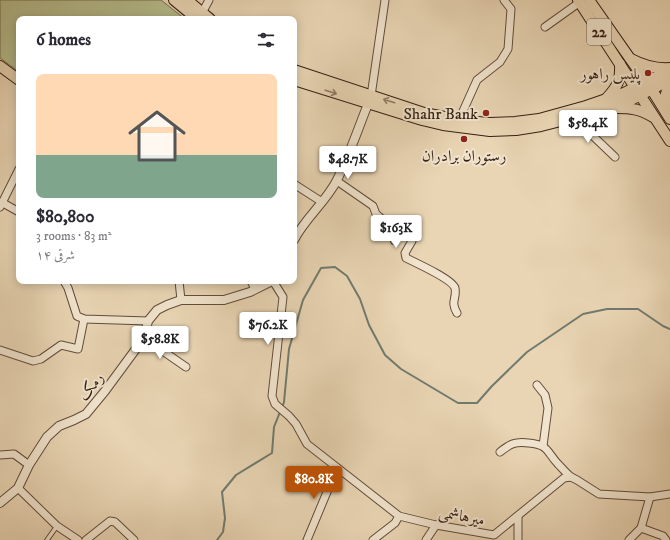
<!DOCTYPE html>
<html lang="en">
<head>
<meta charset="utf-8">
<style>
  body { margin:0; font-family:"IM FELL DW Pica",Amiri,serif; background:#f2f2f3; color:#2b2b33; height:100vh; display:flex; flex-direction:column; font-size:15px; white-space:nowrap }
  * { box-sizing:border-box; margin:0 }
  p { font-size:13px; color:#7c7c81 }
  .icon { flex:none; width:22px; height:22px; fill:none; stroke:currentColor; stroke-width:2; stroke-linecap:round; stroke-linejoin:round }
  .map { position:relative; flex:1; overflow:hidden }
  .drawer { position:absolute; left:16px; top:16px; width:281px; height:268px; display:flex; flex-direction:column; background:#fff; border-radius:8px; box-shadow:0 2px 10px #0003 }
  .drawer>* { flex:none }
  .price { position:absolute; translate:-50% -34px; padding:0 9px; border-radius:4px; background:#fff; color:#222; font-size:13px; line-height:26px; filter:drop-shadow(0 1px 2px #0008) }
  .price::after { content:''; position:absolute; left:50%; top:24px; width:12px; height:9px; margin-left:-6px; background:inherit; clip-path:polygon(0 0,100% 0,50% 100%) }
  .price.active { background:#b45309; color:#fff }
  ul { padding:0; list-style:none }
  li { display:grid; align-content:center; gap:8px; height:212px; padding:0 20px }
  li span { display:grid; place-items:center; height:124px; border-radius:8px; color:#555 }
  li>.icon { margin-inline-start:auto }
  span .icon { width:72px; height:72px; fill:#fffc; stroke-width:1 }
  li b { font-size:17px }
  h2 { display:flex; justify-content:space-between; align-items:center; height:48px; padding:0 20px; font-size:17px }
  .map>svg:first-child { display:block }
  .green { fill:#b6bd8d; stroke:#766e50 }
  .lines { fill:none; stroke-linecap:round; stroke-linejoin:round }
  .stream { stroke:#707b6f; stroke-width:2 }
  .service-casing { stroke:#624c3b; stroke-width:5.5 }
  .minor-casing { stroke:#624c3b; stroke-width:9 }
  .tertiary-casing { stroke:#624c3b; stroke-width:10 }
  .primary-casing { stroke:#351f13; stroke-width:12 }
  .service { stroke:#f1e4ce; stroke-width:3.5 }
  .minor { stroke:#f1e4ce; stroke-width:7 }
  .tertiary { stroke:#f1e4ce; stroke-width:8 }
  .primary { stroke:#e9d5b4; stroke-width:10 }
  .oneway { stroke:#8f7a64 }
  .poi-dot { fill:#8f2418; stroke:#f1e4ce; stroke-width:1.5 }
  .labels { text-anchor:middle; stroke-width:4; stroke-linejoin:round; paint-order:stroke }
  .shield { fill:#f1e4ce; stroke:#6d5a4b; stroke-width:1 }
  .shield-label { font-size:15px; font-weight:bold; fill:#351f13 }
  .poi-label { font-size:16px; fill:#351f13; stroke:#f1e4ce; text-anchor:end }
  .street-label { font-size:16px; fill:#351f13; stroke:#f1e4ce }
</style>
</head>
<body>
<div class="map">
<svg width="670" height="540" viewBox="0 0 670 540">
  <rect width="100%" height="100%" fill="#e9d5b4"/>
  <filter id="stains"><feTurbulence type="fractalNoise" baseFrequency=".005" numOctaves="4"/><feColorMatrix values="0 0 0 0 .2 0 0 0 0 .09 0 0 0 0 .02 0 0 0 .5 -.17"/></filter>
  <radialGradient id="worn" r=".72"><stop offset=".6" stop-color="#630" stop-opacity="0"/><stop offset="1" stop-color="#630" stop-opacity=".3"/></radialGradient>
  <polygon class="green" points="0,0 161,0 185,19 19,19 19,72 0,58"/>
  <g class="lines">
    <g class="stream">
      <polyline points="282,408 284,402 289,349 303,300 321,268 335,267 347,276 360,299 369,325 385,355 401,369 458,403 477,403 492,386 527,352 583,314 607,309 638,309 663,326 670,329"/>
      <polyline points="217,540 223,532 225,518 222,492 236,475 272,453 274,427 280,412"/>
    </g>
    <g class="service-casing">
      <g id="service">
        <polyline points="390,226 393,242"/>
        <polyline points="47,540 57,526"/>
      </g>
    </g>
    <g class="minor-casing">
      <g id="minor">
        <polyline points="202,13 209,0"/>
        <polyline points="545,27 580,2"/>
        <polyline points="371,96 385,0"/>
        <polyline points="582,116 594,137 615,157"/>
        <polyline points="459,120 477,80 500,62 508,49 511,9 504,0"/>
        <path d="M 337,181 L 373,206 L 376,214 L 390,226 L 411,236 L 412,241 L 405,253 L 406,258 C 416,263 452,279 455,288 C 457,299 450,301 457,313"/>
        <polyline points="294,184 322,202"/>
        <polyline points="3,203 19,212"/>
        <polyline points="0,207 19,169"/>
        <polyline points="64,281 68,288 77,316 84,319 148,321"/>
        <polyline points="179,281 181,300"/>
        <polyline points="251,281 255,289"/>
        <polyline points="273,281 283,297 272,396 275,404 289,416 296,424 307,444 399,516 436,525 494,535 564,478 571,477 577,480 599,494 650,497 670,494"/>
        <polyline points="144,338 186,367"/>
        <polyline points="0,350 33,361 41,359 61,345 78,349 84,319"/>
        <polyline points="537,385 545,395 548,408 543,446"/>
        <path d="M 500,452 C 510,444 515,441 529,443 C 549,445 546,451 558,464 C 562,468 566,473 571,477"/>
        <polyline points="0,455 14,454 29,465"/>
        <polyline points="18,488 57,526 78,540"/>
        <polyline points="518,516 518,540"/>
        <polyline points="641,528 663,536 666,540"/>
        <polyline points="86,540 110,521 115,522 134,540"/>
        <polyline points="307,540 337,468"/>
        <polyline points="373,540 395,523 399,516"/>
        <polyline points="426,540 436,525"/>
        <polyline points="629,540 641,528 650,497"/>
      </g>
    </g>
    <g class="tertiary-casing">
      <g id="tertiary">
        <path d="M 294,240 C 305,218 326,202 337,180 C 349,156 358,129 368,104"/>
        <polyline points="0,503 18,488 29,465 47,437 59,426 74,420 86,414 105,391 144,338 148,321 157,310 167,305 181,300 224,300 250,292 272,281"/>
      </g>
    </g>
    <g class="primary-casing">
      <g id="primary">
        <polyline points="174,0 197,19"/>
        <polyline points="187,0 210,19"/>
        <polyline points="578,0 670,141"/>
        <polyline points="589,0 652,90 670,119"/>
        <path d="M 631,59 C 644,66 655,69 670,68"/>
        <polyline points="0,66 19,80"/>
        <polyline points="294,70 424,113 465,121 490,123 515,122 539,119 586,106 624,93 670,70"/>
        <polyline points="294,80 422,120 443,125 490,131 516,130 541,126 588,114 629,101 670,80"/>
        <path d="M 606,99 C 617,87 621,81 620,64"/>
        <path d="M 616,108 C 631,108 640,109 653,117"/>
        <path d="M 666,110 C 665,101 664,93 670,86"/>
      </g>
    </g>
    <use href="#service" class="service"/>
    <use href="#minor" class="minor"/>
    <use href="#tertiary" class="tertiary"/>
    <use href="#primary" class="primary"/>
  </g>
  <defs><path id="oneway-shaft" d="M-6 0H5M1.5-3L5.5 0L1.5 3" fill="none" stroke-width="1.6" stroke-linecap="round" stroke-linejoin="round"/></defs>
  <g class="oneway">
    <use href="#oneway-shaft" transform="translate(331 92) rotate(18)"/>
    <use href="#oneway-shaft" transform="translate(389 101) rotate(-162)"/>
  </g>
  <g class="poi-dot">
    <circle cx="648" cy="73" r="4"/>
    <circle cx="486" cy="113" r="4"/>
    <circle cx="464" cy="139" r="4"/>
  </g>
  <g class="labels">
    <rect class="shield" x="587" y="19" width="24" height="26" rx="3"/>
    <g class="shield-label">
      <text x="599" y="37">22</text>
    </g>
    <g class="poi-label">
      <text x="640" y="79">پلیس راهور</text>
      <text x="478" y="119">Shahr Bank</text>
      <text x="464" y="161" text-anchor="middle">رستوران برادران</text>
    </g>
    <g class="street-label">
      <text transform="translate(90 386) rotate(-51)" y="6">رمک</text>
      <text transform="translate(462 515) rotate(11)" y="6">میرهاشمی</text>
    </g>
  </g>
  <rect width="100%" height="100%" filter="url(#stains)"/>
  <rect width="100%" height="100%" fill="url(#worn)"/>
</svg>
<b class="price" style="left:588px;top:144px">$58.4K</b>
<b class="price" style="left:348px;top:180px">$48.7K</b>
<b class="price" style="left:396px;top:249px">$163K</b>
<b class="price" style="left:268px;top:346px">$76.2K</b>
<b class="price" style="left:160px;top:360px">$58.8K</b>
<b class="price active" style="left:314px;top:500px">$80.8K</b>
<section class="drawer">
<h2>6 homes<svg class="icon" aria-label="filters" viewBox="0 0 24 24"><path d="M4 7h16M4 17h16"/><circle cx="9" cy="7" r="2"/><circle cx="15" cy="17" r="2"/></svg></h2>
<ul>
<li><span style="background:linear-gradient(#ffd9b3 65%,#7fa58c 0)"><svg class="icon" aria-label="home" viewBox="0 0 24 24"><path d="M3 11l9-7 9 7M6 9v11h12V9"/></svg></span><div><b>$80,800</b><p>3 rooms · 83 m²</p><p>شرقی ۱۴</p></div></li>
</ul>
</section>
</div>
</body>
</html>
